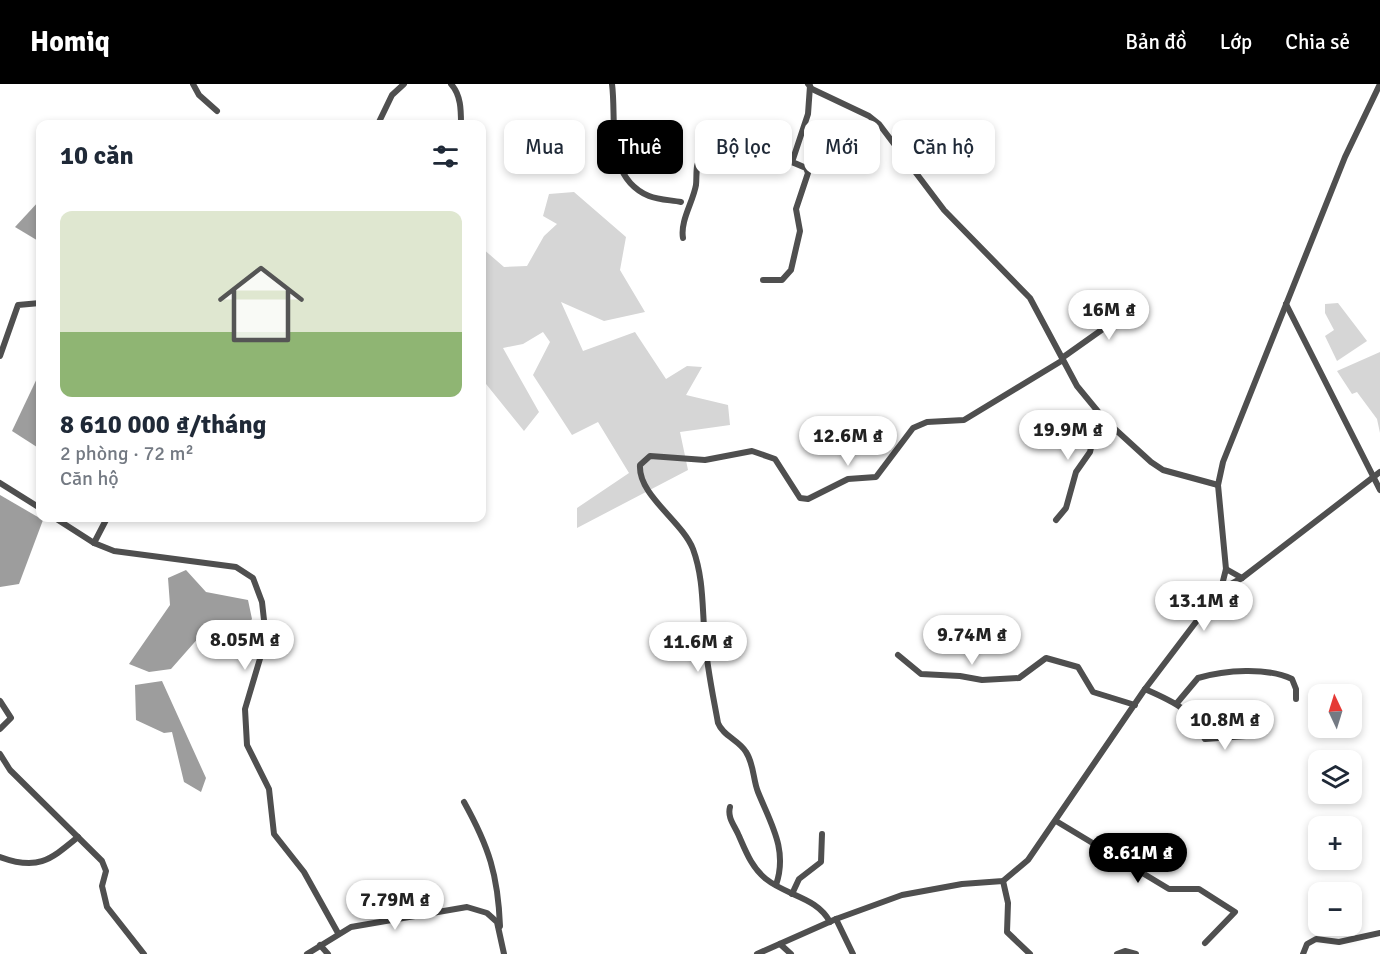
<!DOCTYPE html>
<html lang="vi">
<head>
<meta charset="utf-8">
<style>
  body { margin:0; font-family:Signika,sans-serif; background:#f6f6f7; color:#1f2937; height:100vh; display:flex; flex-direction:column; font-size:22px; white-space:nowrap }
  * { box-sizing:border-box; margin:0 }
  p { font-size:20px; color:#747a83 }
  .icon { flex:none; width:33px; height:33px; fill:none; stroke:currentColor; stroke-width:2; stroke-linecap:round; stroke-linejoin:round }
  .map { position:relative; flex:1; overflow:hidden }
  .details { position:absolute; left:36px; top:36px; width:450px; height:402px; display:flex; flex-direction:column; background:#fff; border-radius:12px; box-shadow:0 3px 9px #0003 }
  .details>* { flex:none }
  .top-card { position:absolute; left:504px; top:36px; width:570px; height:54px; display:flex; gap:12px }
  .needle { width:39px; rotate:356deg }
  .fabs { position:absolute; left:1308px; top:600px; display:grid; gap:12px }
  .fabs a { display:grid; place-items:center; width:54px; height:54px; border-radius:12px; background:#fff; box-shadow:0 3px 9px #0003; font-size:30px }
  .price { position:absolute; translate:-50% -51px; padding:0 14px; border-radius:21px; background:#fff; color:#222; font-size:20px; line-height:39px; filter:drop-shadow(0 2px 3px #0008) }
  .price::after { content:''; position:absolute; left:50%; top:36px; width:18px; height:14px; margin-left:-9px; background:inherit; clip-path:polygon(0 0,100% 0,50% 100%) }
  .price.active { background:#000; color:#fff }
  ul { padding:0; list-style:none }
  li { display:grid; align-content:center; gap:12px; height:318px; padding:0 24px }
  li+li { border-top:2px solid #e0e1e3 }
  li span { display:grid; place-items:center; height:186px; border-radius:12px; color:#555 }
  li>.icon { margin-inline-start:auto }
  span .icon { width:108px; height:108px; fill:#fffc; stroke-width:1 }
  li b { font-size:26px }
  h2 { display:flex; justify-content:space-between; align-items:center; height:72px; padding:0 24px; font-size:26px }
  .tag { padding:0 21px; border-radius:12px; background:#fff; box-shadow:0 3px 9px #0003; font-size:21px; line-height:54px }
  .tag.active { background:#000; color:#fff }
  header { display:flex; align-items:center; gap:36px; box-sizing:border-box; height:84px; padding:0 30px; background:#000; color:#fff }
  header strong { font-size:28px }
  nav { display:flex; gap:33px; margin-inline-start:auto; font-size:21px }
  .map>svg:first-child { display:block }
  .green { fill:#d6d6d6 }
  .water { fill:#9d9d9d }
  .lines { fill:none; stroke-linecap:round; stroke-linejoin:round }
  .minor { stroke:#4f4f4f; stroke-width:6 }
</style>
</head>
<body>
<header>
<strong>Homiq</strong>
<nav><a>Bản đồ</a><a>Lớp</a><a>Chia sẻ</a></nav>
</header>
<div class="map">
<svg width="1380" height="870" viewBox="0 0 1380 870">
  <rect width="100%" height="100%" fill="#fff"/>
  <g class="green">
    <polygon points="574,108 626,153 620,186 645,228 604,237 561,218 583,267 635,248 666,295 687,282 702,283 686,311 728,321 730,341 680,348 688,386 577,444 577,424 629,389 598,338 572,351 533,291 550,258 543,248 523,260 503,264 539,328 524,347 482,295 482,164 504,183 527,182 544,152 557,140 543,132 549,110"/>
    <polygon points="1338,219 1367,257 1337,277 1325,252 1334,246 1325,229 1325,220"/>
    <polygon points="1380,268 1380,349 1377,335 1357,308 1352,310 1337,287"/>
  </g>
  <g class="water">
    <polygon points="40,116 40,158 15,143"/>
    <polygon points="40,288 40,365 12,347"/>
    <polygon points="0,411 43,436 19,500 0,503"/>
    <polygon points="186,486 206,508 248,516 252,535 236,557 208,543 171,585 149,588 129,580 170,521 168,494"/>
    <polygon points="162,597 206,694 201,708 184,698 172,648 164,649 136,636 135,601"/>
  </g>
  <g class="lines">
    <g class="minor">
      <polyline points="193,0 199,11 217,27"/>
      <path d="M 451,0 C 461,11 461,26 461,40"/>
      <path d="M 612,0 C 617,38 604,93 649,112 C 659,116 671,116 681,118"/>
      <polyline points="808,0 812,5 869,32 879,40 944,126 1030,214 1077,302 1105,336 1151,378 1163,386 1218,401"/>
      <polyline points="378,40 392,11 404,0"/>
      <polyline points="792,78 808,30 810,2"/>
      <path d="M 683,154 C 680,137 693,118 696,101 C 697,91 695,80 701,72 C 729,57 780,72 806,84 L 808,89 L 796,125 L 800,147 L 791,186 L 782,196 L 763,196"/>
      <polyline points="1286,220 1380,406"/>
      <polyline points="0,272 18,221 40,219"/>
      <polyline points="1062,274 1117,235 1145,221"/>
      <polyline points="0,399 40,424"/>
      <polyline points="55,434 94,459 114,467 236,483 253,494 262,518 264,536 262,568 245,625 247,661 269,705 274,750 304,788 338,849"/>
      <polyline points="1056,436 1066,424 1076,388 1090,368 1094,351 1105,336"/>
      <polyline points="94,459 107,434"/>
      <polyline points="1226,485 1242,494"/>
      <polyline points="1222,505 1242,494 1380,388"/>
      <polyline points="898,571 921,590 960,592 982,596 1019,594 1046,574 1078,583 1093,608 1135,621"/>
      <path d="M 1145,605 C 1177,619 1189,624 1205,655 L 1246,652"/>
      <polyline points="0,617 11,634 0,645"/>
      <path d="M 1177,619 L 1198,594 C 1225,586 1267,583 1292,595 L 1296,605 L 1296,615"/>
      <polyline points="0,670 10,686 102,777 106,787 102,802 107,823 144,870"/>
      <path d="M 464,718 C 489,763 498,791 500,842"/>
      <path d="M 730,723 C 727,734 735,742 739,752 C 746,768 752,784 766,795 C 787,812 817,813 830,838"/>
      <polyline points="1056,737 1169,805 1199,805 1235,828 1205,859"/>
      <path d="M 0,773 C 38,787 50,776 78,753"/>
      <polyline points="1003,797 1008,819 1007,848 1030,870"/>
      <path d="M 776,801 C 788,766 771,740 758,708 C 753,696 754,680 746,668 C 739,656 723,652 718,639 C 713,611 707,584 705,556 C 702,525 704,495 693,465 C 682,437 638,411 640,381 L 650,372 L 705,376 L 752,367 L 775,375 L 800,414 L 808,415 L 848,395 L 876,393 L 913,344 L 927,338 L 964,336 L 1063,276"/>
      <polyline points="792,810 799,795 821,778 822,750"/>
      <polyline points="836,835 853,870"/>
      <polyline points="780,860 791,870"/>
      <polyline points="320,861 328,870"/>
      <polyline points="307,870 351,843 467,823 487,829 497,838 504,870"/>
      <polyline points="757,870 836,835 902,811 962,800 1003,797 1028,776 1145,605 1221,505 1226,485 1218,401 1223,378 1345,73 1380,0"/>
      <polyline points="1117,870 1125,867 1136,870"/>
      <polyline points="1303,870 1307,860 1316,855 1339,858 1380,849"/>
    </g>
  </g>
</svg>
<div class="fabs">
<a><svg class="needle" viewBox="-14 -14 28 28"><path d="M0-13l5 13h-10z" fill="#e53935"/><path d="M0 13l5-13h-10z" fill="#747a83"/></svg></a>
<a><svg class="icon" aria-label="layers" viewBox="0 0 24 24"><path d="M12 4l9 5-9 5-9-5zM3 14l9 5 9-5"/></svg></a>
<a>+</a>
<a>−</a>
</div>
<b class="price" style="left:1109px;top:257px">16M ₫</b>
<b class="price" style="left:1068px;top:377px">19.9M ₫</b>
<b class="price" style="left:848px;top:383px">12.6M ₫</b>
<b class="price" style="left:1204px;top:548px">13.1M ₫</b>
<b class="price" style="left:972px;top:582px">9.74M ₫</b>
<b class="price" style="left:245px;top:587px">8.05M ₫</b>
<b class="price" style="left:698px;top:589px">11.6M ₫</b>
<b class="price" style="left:1225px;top:667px">10.8M ₫</b>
<b class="price active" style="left:1138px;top:800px">8.61M ₫</b>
<b class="price" style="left:395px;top:847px">7.79M ₫</b>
<div class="top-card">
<a class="tag">Mua</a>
<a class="tag active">Thuê</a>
<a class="tag">Bộ lọc</a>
<a class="tag">Mới</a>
<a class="tag">Căn hộ</a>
</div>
<section class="details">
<h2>10 căn<svg class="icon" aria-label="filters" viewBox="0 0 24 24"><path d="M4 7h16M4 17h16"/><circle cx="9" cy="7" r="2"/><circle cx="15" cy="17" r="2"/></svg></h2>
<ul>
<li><span style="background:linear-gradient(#dfe7d0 65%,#8fb573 0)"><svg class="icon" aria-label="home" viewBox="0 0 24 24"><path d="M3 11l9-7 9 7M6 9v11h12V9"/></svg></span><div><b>8 610 000 ₫/tháng</b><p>2 phòng · 72 m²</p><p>Căn hộ</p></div></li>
</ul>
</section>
</div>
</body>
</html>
